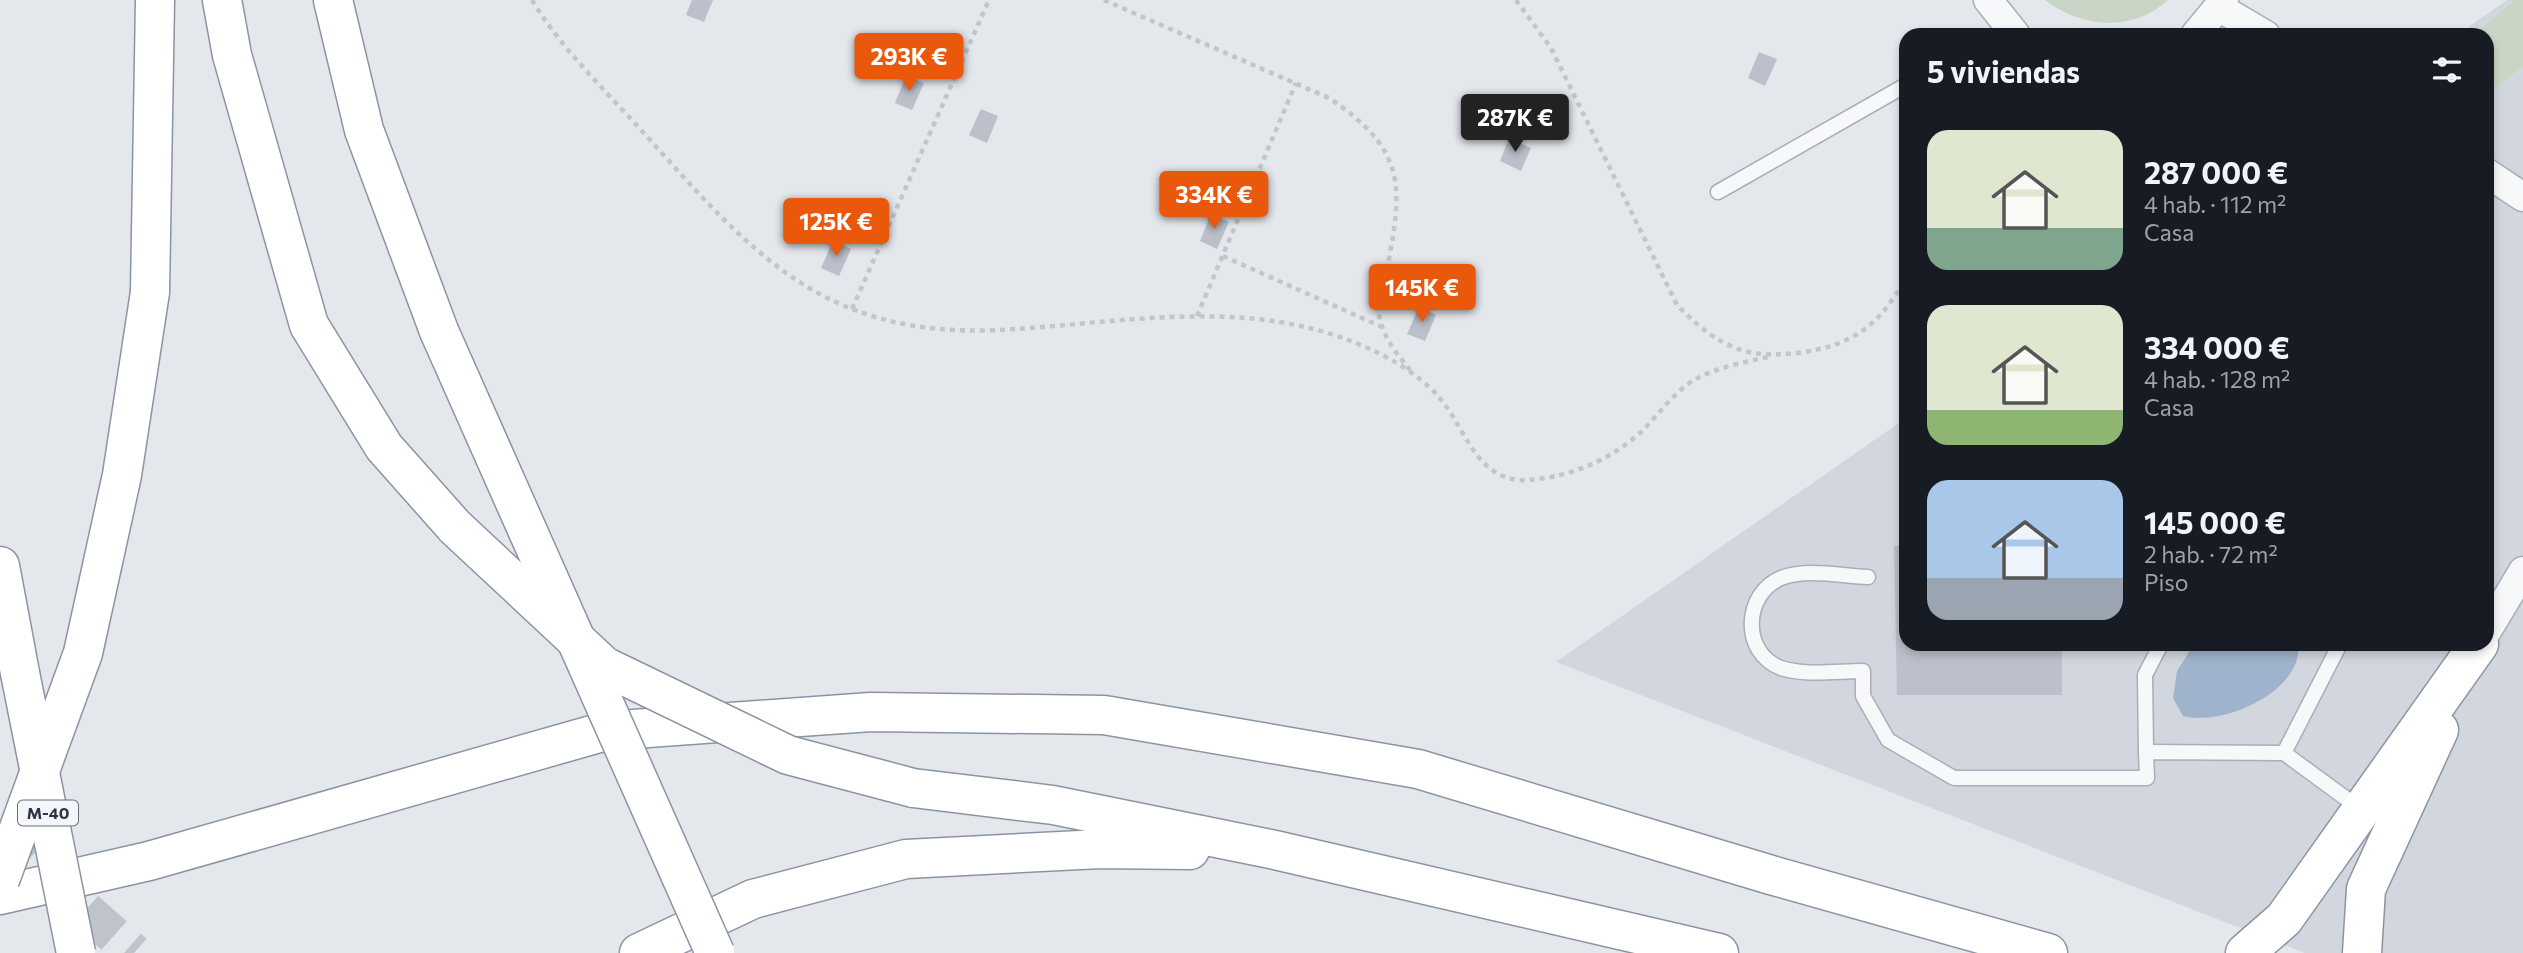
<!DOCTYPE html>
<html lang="es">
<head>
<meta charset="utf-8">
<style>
  body { margin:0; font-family:Commissioner,sans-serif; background:#20242c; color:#f1f3f6; height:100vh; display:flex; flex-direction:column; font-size:26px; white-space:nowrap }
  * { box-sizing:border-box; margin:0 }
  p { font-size:23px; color:#9ea1a6 }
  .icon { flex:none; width:38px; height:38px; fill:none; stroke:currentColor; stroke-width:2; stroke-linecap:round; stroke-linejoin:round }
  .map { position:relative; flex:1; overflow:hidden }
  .panel { position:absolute; left:1899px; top:28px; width:595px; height:623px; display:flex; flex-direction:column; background:#171b24; border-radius:21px; box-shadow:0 4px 10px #0003 }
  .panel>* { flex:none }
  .price { position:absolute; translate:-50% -60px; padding:0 16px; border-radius:7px; background:#ea580c; color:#fff; font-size:23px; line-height:46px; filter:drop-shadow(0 2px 4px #0008) }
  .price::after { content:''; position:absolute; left:50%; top:42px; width:21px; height:16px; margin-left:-10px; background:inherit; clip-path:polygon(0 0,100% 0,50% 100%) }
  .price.active { background:#222; color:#fff }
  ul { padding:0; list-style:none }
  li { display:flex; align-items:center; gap:21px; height:175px; padding:0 28px }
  li span { display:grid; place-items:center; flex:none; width:196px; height:140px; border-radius:21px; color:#555 }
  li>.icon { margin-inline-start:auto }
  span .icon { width:84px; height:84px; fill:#fffc; stroke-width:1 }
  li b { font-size:30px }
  h2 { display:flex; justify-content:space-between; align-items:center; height:84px; padding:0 28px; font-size:30px }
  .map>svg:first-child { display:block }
  .built { fill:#d2d6de }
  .green { fill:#c9d6c5 }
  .water { fill:#9fb4cc }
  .building { fill:#bbc0ca }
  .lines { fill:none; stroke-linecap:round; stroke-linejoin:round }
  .highway-tunnel { stroke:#bfc3cb; stroke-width:38; stroke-dasharray:38 19; stroke-linecap:butt }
  .lane-casing { stroke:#a9aeb7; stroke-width:17 }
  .street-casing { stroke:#a9aeb7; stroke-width:31 }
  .highway-casing { stroke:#8b94a3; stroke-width:41 }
  .path { stroke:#c2c5cb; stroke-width:4.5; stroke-dasharray:5 5; stroke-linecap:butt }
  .lane { stroke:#f7f8fa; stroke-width:14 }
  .street { stroke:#f7f8fa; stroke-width:28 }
  .highway { stroke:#fff; stroke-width:38 }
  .highway-bridge-casing { stroke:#8b94a3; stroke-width:41; stroke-linecap:butt }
  .highway-bridge { stroke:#fff; stroke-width:38 }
  .labels { text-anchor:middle; stroke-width:5; stroke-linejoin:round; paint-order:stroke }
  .shield { fill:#f4f6f9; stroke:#676e7b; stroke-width:2 }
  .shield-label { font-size:16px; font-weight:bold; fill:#2b3445 }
</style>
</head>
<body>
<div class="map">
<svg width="2523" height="953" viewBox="0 0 2523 953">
  <rect width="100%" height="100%" fill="#e4e7ec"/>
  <polygon class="built" points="2507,0 2523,0 2523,953 2305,953 1556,662 1906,418 1906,644 2487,644 2487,35 2457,35"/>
  <g class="green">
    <path d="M 2045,0 L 2168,0 C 2132,33 2082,28 2045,0 Z"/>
    <polygon points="2515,0 2523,0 2523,66 2496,88 2487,77 2487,35 2474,35"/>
  </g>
  <path class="water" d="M 2194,644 L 2298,644 C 2304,691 2222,727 2183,716 L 2173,698 L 2177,671 Z"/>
  <g class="building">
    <polygon points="692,0 713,0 704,22 686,15"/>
    <polygon points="1759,52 1777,59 1765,86 1748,78"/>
    <polygon points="906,76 924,83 912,110 895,103"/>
    <polygon points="981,109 998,116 987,143 969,135"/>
    <polygon points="1509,138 1531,148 1521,171 1500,161"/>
    <polygon points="1211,214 1229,222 1217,249 1200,241"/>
    <polygon points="833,241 851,249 839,276 821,268"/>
    <polygon points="1419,307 1436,315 1425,341 1407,334"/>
    <polygon points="1894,546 1906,546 1906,644 2062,644 2062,695 1897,695"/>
  </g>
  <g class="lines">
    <polyline class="highway-tunnel" points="0,835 134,953"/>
    <g class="lane-casing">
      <g id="lane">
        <polyline points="1718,192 1906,85"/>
        <path d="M 1868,577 C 1842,576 1806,568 1781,578 C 1743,594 1741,653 1781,668 C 1805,676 1837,671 1863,671 L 1863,696 L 1888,740 L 1954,778 L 2147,778 L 2146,752 L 2284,753 L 2359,808"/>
        <polyline points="2146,752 2145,675 2161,644"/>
        <polyline points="2284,753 2340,644"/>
      </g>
    </g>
    <g class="street-casing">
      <g id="street">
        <polyline points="1988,0 2016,35"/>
        <polyline points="2220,8 2266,35"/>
        <polyline points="2195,35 2224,0"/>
        <polyline points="2487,173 2523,197"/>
        <polyline points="2487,631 2523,571"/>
      </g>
    </g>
    <g class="highway-casing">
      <g id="highway">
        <polyline points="222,0 232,55 309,325 384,447 455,527"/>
        <polyline points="333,0 364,130 439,331"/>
        <polyline points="150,292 155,0"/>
        <polyline points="0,566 20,673"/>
        <polyline points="913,788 1053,805 1275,850 1719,953"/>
        <polyline points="0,895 149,861 606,731 871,712 1104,715 1418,769 1771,875 2048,953"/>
        <polyline points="639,953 753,899 906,859 1100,849 1190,850"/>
        <polyline points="2245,953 2284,919 2479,644"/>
        <polyline points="2362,953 2366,889 2439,730"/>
      </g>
    </g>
    <g class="path">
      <path d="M 532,0 C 560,47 604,89 641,130 C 750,251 821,338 998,330 C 1120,324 1246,295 1363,346 C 1392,358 1427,379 1446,406 C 1468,437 1481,483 1528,480 C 1572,477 1616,458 1647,426 C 1661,411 1676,391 1694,380 C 1717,367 1746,362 1772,356"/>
      <path d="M 1104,0 L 1329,98 C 1405,149 1404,185 1387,268 C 1384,282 1376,302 1379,315 C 1383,338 1397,354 1410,370"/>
      <path d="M 1516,0 L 1551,48 L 1677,305 C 1694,322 1710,337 1733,347 C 1753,356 1775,355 1797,353 C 1852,346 1880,326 1906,277"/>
      <polyline points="1223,256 1382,327"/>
      <polyline points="852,309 989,0"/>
      <polyline points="1197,316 1296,83"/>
    </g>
    <use href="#lane" class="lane"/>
    <use href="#street" class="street"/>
    <use href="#highway" class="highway"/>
    <g class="highway-bridge-casing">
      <g id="highway-bridge">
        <polyline points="439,331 715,953"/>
        <polyline points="455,527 604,666 788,755 913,788"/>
        <polyline points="20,673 76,953"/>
        <polyline points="0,880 83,653 122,475 150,292"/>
      </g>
    </g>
    <use href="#highway-bridge" class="highway-bridge"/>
  </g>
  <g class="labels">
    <rect class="shield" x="18" y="800.5" width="60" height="25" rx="5"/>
    <g class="shield-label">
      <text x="48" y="819">M-40</text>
    </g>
  </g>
</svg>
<b class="price" style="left:909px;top:93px">293K €</b>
<b class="price active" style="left:1515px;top:154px">287K €</b>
<b class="price" style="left:1214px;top:231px">334K €</b>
<b class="price" style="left:836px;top:258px">125K €</b>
<b class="price" style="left:1422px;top:324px">145K €</b>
<section class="panel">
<h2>5 viviendas<svg class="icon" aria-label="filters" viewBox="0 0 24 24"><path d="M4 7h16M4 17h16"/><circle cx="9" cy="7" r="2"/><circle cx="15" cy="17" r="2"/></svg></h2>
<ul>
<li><span style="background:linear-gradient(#dfe7d0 70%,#7fa58c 0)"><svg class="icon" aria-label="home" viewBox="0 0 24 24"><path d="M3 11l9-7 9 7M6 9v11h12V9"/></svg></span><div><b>287 000 €</b><p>4 hab. · 112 m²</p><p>Casa</p></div></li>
<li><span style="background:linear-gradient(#dfe7d0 75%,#8fb573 0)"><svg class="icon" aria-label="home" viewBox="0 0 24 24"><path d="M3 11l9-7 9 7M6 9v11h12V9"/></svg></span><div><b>334 000 €</b><p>4 hab. · 128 m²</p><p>Casa</p></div></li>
<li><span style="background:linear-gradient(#a9c7e8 70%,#9aa5b1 0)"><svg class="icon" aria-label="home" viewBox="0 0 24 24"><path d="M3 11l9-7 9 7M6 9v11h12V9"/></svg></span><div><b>145 000 €</b><p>2 hab. · 72 m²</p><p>Piso</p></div></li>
</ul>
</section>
</div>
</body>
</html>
